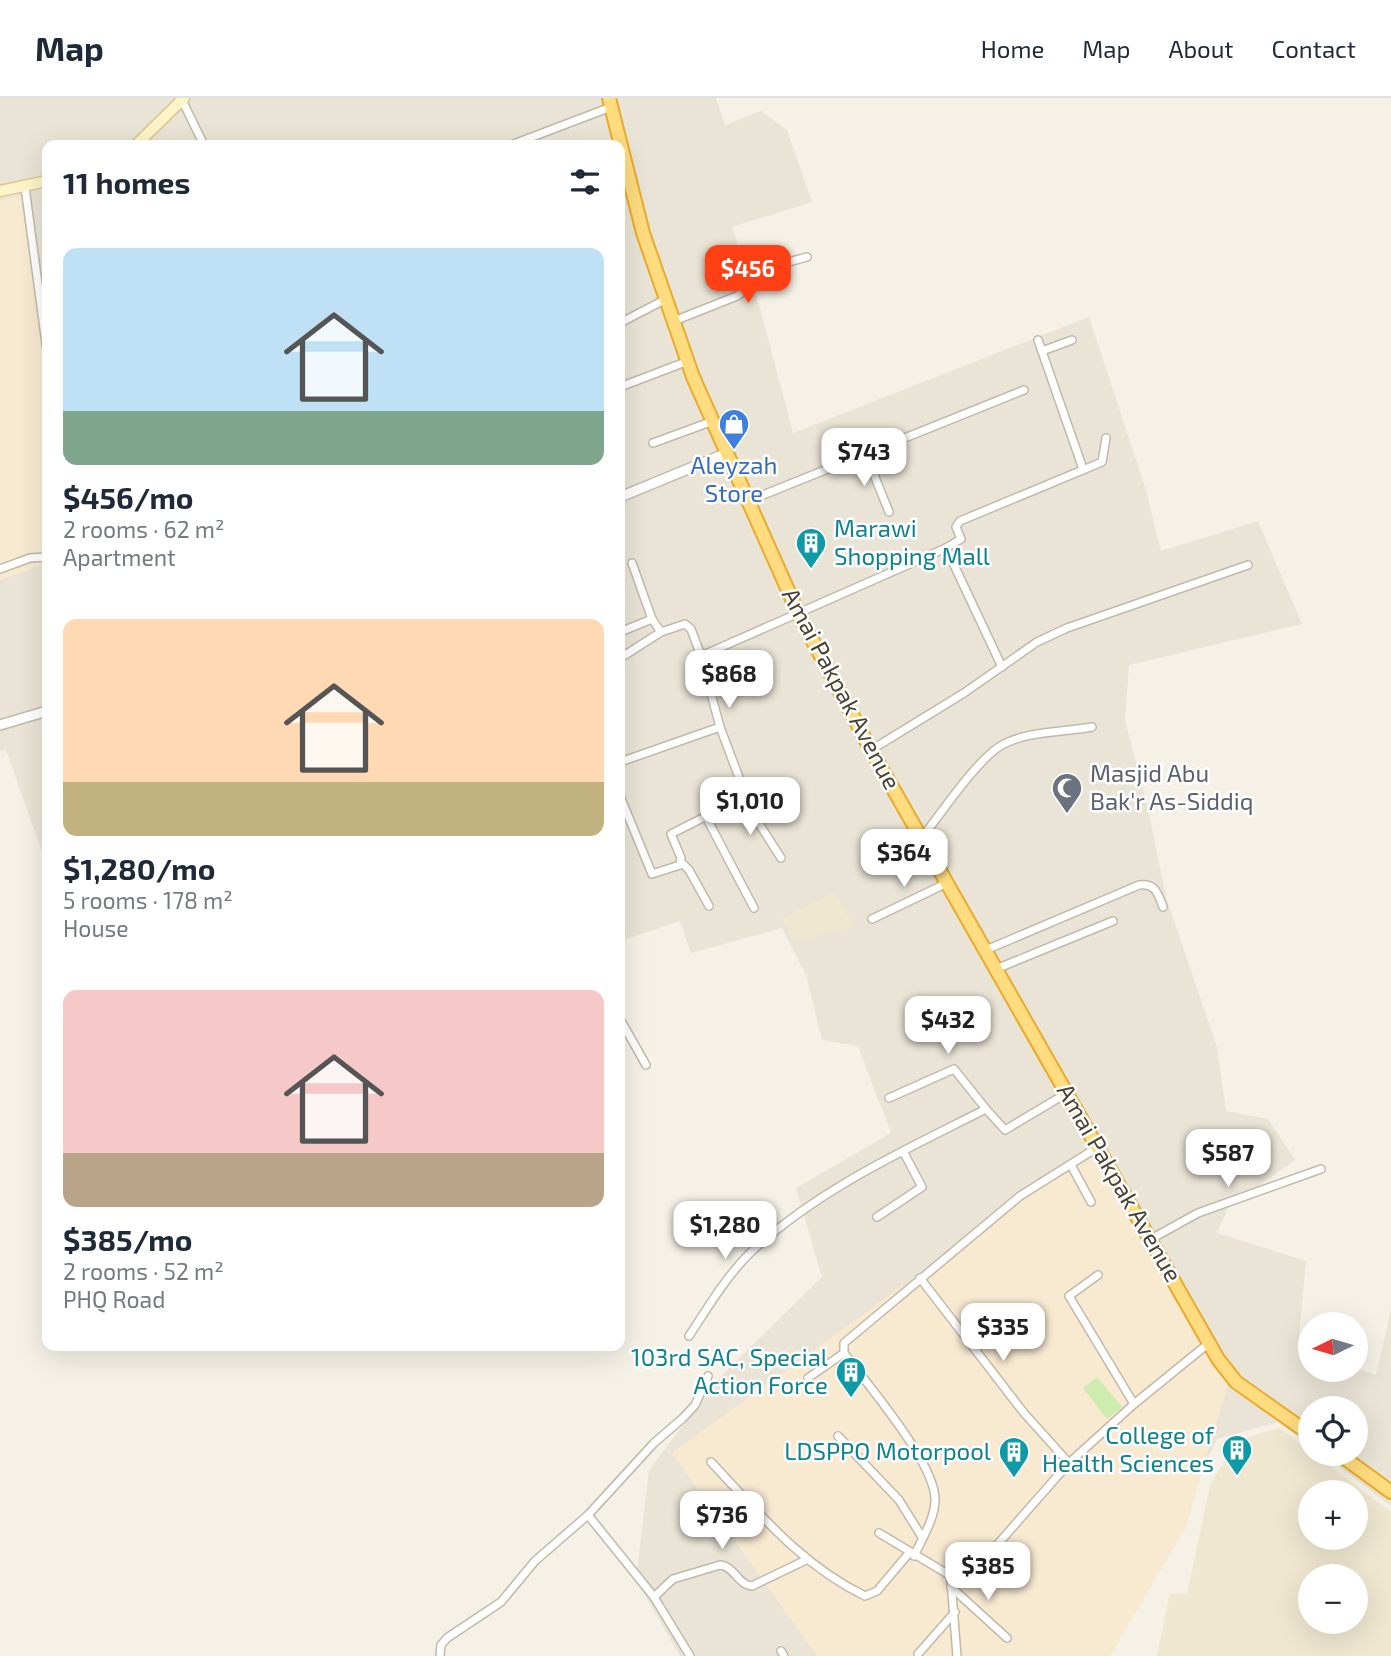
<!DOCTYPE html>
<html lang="en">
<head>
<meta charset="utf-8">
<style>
  body { margin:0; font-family:"Exo 2",sans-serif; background:#f6f6f7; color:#1f2937; height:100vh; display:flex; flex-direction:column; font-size:26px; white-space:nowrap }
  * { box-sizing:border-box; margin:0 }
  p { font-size:23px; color:#747a83 }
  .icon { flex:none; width:38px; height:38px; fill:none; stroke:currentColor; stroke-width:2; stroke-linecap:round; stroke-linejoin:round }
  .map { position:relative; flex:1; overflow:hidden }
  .sheet { position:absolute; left:42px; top:42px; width:583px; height:1211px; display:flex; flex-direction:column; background:#fff; border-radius:14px; box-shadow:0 7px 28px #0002 }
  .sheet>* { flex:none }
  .needle { width:46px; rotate:265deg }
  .tools { position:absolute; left:1298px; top:1214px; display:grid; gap:14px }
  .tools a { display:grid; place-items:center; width:70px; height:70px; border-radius:50%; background:#fff; box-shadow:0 7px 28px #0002; font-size:35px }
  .price { position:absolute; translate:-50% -60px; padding:0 16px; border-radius:14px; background:#fff; color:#222; font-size:23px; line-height:46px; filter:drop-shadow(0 2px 4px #0008) }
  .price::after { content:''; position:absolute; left:50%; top:42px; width:21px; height:16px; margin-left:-10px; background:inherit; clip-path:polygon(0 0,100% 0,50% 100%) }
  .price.active { background:#ff4014; color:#fff }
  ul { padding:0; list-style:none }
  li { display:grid; align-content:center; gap:14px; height:371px; padding:0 21px }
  li span { display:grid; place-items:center; height:217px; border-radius:14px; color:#555 }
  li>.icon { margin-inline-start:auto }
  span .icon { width:126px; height:126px; fill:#fffc; stroke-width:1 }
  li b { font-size:30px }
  h2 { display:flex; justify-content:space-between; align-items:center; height:84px; padding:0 21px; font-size:30px }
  header { display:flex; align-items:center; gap:42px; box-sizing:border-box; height:98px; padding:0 35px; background:#fff; border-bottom:2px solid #e0e1e3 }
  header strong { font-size:33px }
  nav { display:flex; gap:38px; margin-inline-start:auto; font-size:24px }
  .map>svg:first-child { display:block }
  .residential { fill:#e9e4d5 }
  .commercial { fill:#f8e9d1 }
  .education { fill:#efe7d0; fill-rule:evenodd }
  .green { fill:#cdecad }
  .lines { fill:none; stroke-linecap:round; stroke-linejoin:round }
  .minor-casing { stroke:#c1baa9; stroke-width:10 }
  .tertiary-casing { stroke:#c1baa9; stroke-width:12 }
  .secondary-casing { stroke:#d9c893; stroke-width:13 }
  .trunk-casing { stroke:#eaab2c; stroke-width:16 }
  .minor { stroke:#fff; stroke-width:7 }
  .tertiary { stroke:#fff; stroke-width:9 }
  .secondary { stroke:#fff4c7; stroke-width:10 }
  .trunk { stroke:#ffdc7f; stroke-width:12 }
  .labels { text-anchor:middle; stroke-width:5; stroke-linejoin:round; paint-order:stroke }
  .shop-label { font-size:24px; fill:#366cbe; stroke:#fff }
  .culture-label { font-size:24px; fill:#0d838f; stroke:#fff; text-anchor:end }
  .street-label { font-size:24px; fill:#494235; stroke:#fff }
  .worship-label { font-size:24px; fill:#5b616d; stroke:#fff; text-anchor:start }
</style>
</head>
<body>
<header>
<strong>Map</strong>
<nav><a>Home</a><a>Map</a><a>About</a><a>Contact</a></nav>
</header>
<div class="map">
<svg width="1391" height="1558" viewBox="0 0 1391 1558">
  <rect width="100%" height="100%" fill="#f5f1e7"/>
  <polygon class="residential" points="0,0 716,0 725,27 761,13 787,32 812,104 732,129 760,210 793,335 1089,219 1146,392 1161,453 1258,423 1302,526 1129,567 1125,623 1147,706 1166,799 1217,949 1226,1013 1268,1021 1295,1062 1228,1110 1217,1135 1306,1163 1298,1249 1311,1254 1311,1272 1356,1270 1376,1277 1391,1211 1391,1408 1322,1356 1356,1356 1356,1311 1311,1311 1311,1348 1278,1324 1217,1341 1158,1462 1099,1558 680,1558 636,1482 649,1372 720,1279 822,1179 796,1090 891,1035 858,948 822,942 806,877 782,830 691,855 680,823 620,843 620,47 47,47 47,768 6,652 0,653"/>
  <g class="commercial">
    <polygon points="25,97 47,291 47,465 0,482 0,102"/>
    <polygon points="1095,1058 1229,1282 1186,1429 1110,1558 817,1558 672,1355 1025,1099"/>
  </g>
  <g class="education">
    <polygon points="835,794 853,828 793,844 782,820"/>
    <path d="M 1279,1330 L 1391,1414 L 1391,1558 L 1157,1558 L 1170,1495 L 1187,1496 L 1210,1387 L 1238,1342 ZM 1311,1395 L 1356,1395 L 1356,1440 L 1311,1440 ZM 1311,1479 L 1356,1479 L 1356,1524 L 1311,1524 Z"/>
  </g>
  <polygon class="green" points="1097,1279 1122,1309 1107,1321 1083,1290"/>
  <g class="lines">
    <g class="minor-casing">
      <g id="minor">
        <polyline points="182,2 204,47"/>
        <polyline points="511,47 611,9"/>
        <polyline points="25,89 47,253"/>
        <polyline points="674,223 737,198 774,168 807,159"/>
        <polyline points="620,225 666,201"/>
        <polyline points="1038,242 1083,371"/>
        <polyline points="1042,253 1072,242"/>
        <polyline points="620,289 688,263"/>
        <polyline points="653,345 713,323"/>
        <polyline points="866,357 889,414"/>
        <polyline points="748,403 1024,292"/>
        <polyline points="946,450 961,441 956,429 960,423 1102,364 1106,340"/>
        <polyline points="632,465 652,521"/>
        <polyline points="0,471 30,460 47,459"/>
        <polyline points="620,534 652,521 661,534"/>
        <polyline points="625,557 661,534 685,526 691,531 701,558"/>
        <polyline points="871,652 964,595 1037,544 1067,530 1248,467"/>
        <polyline points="620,664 720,629 701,558 946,450 1002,569"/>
        <polyline points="620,698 652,776 680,767 681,760 671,736 746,698 720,629"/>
        <polyline points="744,702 781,760"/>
        <polyline points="706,719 754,810"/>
        <path d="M 921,741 C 940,717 977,661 1002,647 C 1027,633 1064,634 1092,629"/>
        <polyline points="682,765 689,772 709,808"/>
        <polyline points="872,821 947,785"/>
        <path d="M 986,852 L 1139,787 C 1156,785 1158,796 1163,809"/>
        <polyline points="996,871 1113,823"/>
        <polyline points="620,921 646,967"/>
        <polyline points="889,1000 954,971 986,1011"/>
        <polyline points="1071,1067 1091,1104"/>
        <polyline points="877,1119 922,1089 903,1053"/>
        <polyline points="1151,1141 1198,1115 1321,1071"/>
        <polyline points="1098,1177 1069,1198 1134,1306"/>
        <polyline points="920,1180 1024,1315 1069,1365"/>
        <path d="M 689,1238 C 707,1211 725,1180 749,1156 C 816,1092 905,1052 986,1011 L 1005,1032 L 1067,995"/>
        <polyline points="808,1280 844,1255"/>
        <polyline points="838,1338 899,1402 922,1439"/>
        <path d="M 711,1364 C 759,1415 801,1467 865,1498 L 877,1493 L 909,1455"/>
        <polyline points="588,1417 654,1499 690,1558"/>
        <polyline points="879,1435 951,1478"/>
        <path d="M 914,1458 C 922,1441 935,1420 935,1402 C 936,1366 867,1286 844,1255 L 844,1245 L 1020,1098 L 1098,1049"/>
        <polyline points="951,1489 1007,1540"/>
        <path d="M 654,1499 L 673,1481 L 720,1467 C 734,1468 738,1487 752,1488 L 806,1462"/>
        <polyline points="781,1553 784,1558"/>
        <polyline points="918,1556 955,1514"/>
        <polyline points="440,1558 441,1547 447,1540 501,1504 535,1463 588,1417 654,1345 683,1320 695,1307 708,1278"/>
        <polyline points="957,1558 951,1483 956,1470 997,1447 1069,1365 1134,1306 1209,1245"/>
      </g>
    </g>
    <g class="tertiary-casing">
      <g id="tertiary">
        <polyline points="620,399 727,355"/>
        <polyline points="0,627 47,613"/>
      </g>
    </g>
    <g class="secondary-casing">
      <g id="secondary">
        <polyline points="136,47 184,0"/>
        <polyline points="0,93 47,83"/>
      </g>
    </g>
    <g class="trunk-casing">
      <g id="trunk">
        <polyline points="609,0 643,135 693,279 799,517 871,652 1218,1261 1236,1284 1311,1337"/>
        <polyline points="1339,1356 1391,1394"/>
      </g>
    </g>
    <use href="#minor" class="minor"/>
    <use href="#tertiary" class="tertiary"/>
    <use href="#secondary" class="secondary"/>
    <use href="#trunk" class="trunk"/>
  </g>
  <defs>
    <g id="shop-pin" transform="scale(1.575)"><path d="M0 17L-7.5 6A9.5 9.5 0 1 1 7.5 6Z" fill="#3f7fe0" stroke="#fff"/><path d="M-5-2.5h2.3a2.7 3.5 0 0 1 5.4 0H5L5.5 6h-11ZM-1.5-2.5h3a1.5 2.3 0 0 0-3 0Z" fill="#fff"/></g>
    <g id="building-pin" transform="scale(1.575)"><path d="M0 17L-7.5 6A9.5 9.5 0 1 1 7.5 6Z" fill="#0f9aa8" stroke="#fff"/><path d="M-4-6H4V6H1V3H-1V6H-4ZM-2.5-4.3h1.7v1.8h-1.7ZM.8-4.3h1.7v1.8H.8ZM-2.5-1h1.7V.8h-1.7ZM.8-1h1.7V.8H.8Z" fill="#fff"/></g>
    <g id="mosque-pin" transform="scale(1.575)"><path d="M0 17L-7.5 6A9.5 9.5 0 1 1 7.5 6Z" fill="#6b7280" stroke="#fff"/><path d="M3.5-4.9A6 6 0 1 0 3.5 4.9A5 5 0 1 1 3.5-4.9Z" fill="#fff"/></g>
  </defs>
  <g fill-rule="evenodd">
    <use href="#shop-pin" x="734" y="326"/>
    <use href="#building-pin" x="811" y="445"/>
    <use href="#mosque-pin" x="1067" y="690"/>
    <use href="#building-pin" x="851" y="1274"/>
    <use href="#building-pin" x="1237" y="1352"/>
    <use href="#building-pin" x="1014" y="1354"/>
  </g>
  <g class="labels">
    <g class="shop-label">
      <text x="734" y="376">Aleyzah<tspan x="734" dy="28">Store</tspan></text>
    </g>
    <g class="culture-label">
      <text x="834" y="439" text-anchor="start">Marawi<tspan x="834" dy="28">Shopping Mall</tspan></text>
      <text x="828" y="1268">103rd SAC, Special<tspan x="828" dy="28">Action Force</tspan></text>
      <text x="1214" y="1346">College of<tspan x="1214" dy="28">Health Sciences</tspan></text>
      <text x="991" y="1362">LDSPPO Motorpool</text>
    </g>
    <g class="street-label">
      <text transform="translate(841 591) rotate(62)" y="8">Amai Pakpak Avenue</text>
      <text transform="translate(1119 1085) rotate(60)" y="8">Amai Pakpak Avenue</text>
    </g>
    <g class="worship-label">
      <text x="1090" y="684">Masjid Abu<tspan x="1090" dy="28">Bak'r As-Siddiq</tspan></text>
    </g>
  </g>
</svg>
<div class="tools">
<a><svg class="needle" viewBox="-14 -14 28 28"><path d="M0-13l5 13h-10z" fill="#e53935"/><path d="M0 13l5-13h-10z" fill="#747a83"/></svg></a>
<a><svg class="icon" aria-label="locate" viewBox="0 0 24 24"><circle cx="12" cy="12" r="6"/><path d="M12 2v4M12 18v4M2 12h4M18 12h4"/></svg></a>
<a>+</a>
<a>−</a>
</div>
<b class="price active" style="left:748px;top:207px">$456</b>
<b class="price" style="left:864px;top:390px">$743</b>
<b class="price" style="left:729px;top:612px">$868</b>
<b class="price" style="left:750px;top:739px">$1,010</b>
<b class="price" style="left:904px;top:791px">$364</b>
<b class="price" style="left:948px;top:958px">$432</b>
<b class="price" style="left:1228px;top:1091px">$587</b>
<b class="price" style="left:725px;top:1163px">$1,280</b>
<b class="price" style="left:1003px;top:1265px">$335</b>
<b class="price" style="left:722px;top:1453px">$736</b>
<b class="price" style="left:988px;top:1504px">$385</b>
<section class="sheet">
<h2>11 homes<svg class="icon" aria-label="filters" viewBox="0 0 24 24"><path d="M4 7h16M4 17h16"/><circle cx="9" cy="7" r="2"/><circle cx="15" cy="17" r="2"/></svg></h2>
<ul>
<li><span style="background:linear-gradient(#bfe0f5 75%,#7fa58c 0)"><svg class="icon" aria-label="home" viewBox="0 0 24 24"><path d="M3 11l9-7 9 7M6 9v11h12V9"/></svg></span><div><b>$456/mo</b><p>2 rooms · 62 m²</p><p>Apartment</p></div></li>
<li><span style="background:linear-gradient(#ffd9b3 75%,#c2b280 0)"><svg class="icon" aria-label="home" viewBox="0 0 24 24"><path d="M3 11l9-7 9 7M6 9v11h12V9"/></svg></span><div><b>$1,280/mo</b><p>5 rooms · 178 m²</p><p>House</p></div></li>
<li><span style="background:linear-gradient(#f6c9c9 75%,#b9a48a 0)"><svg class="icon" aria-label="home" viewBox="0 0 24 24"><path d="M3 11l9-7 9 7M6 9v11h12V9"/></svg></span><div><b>$385/mo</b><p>2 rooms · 52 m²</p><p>PHQ Road</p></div></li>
</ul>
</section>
</div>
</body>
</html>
